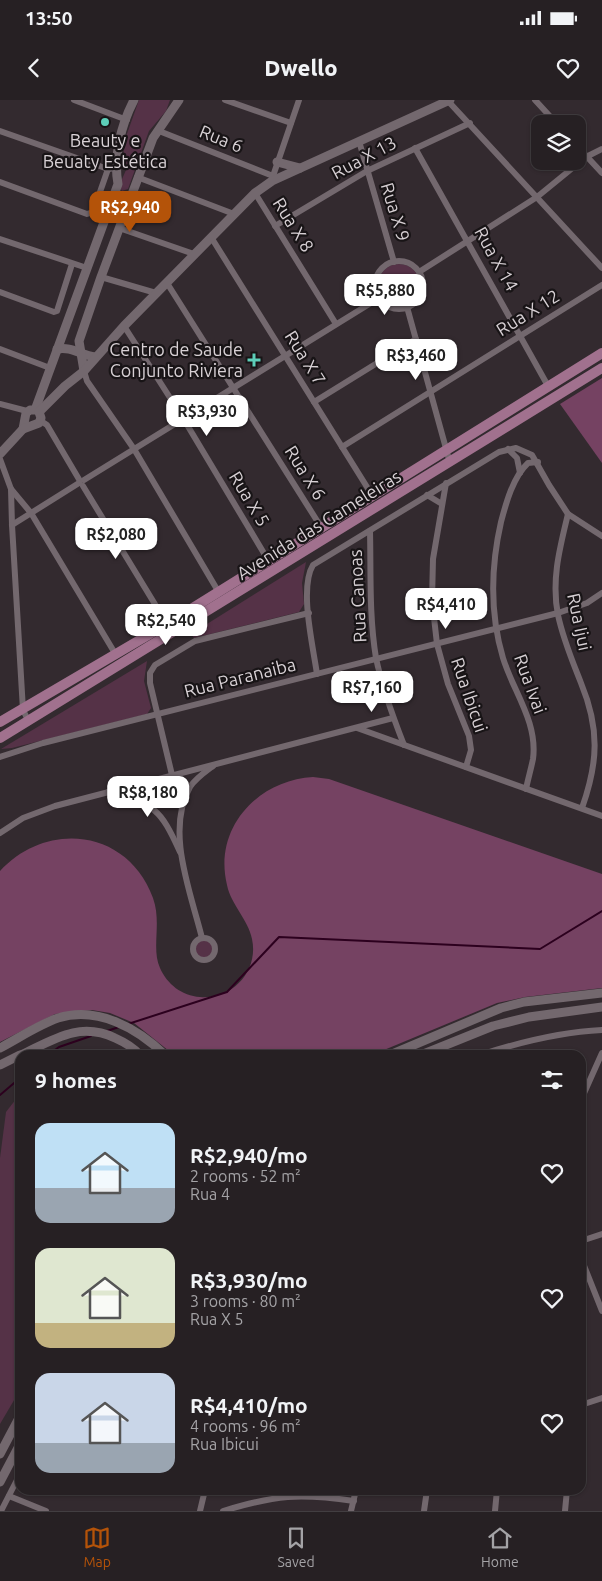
<!DOCTYPE html>
<html lang="en">
<head>
<meta charset="utf-8">
<style>
  body { margin:0; font-family:Ubuntu,sans-serif; background:#2e282b; color:#f1f3f6; height:100vh; display:flex; flex-direction:column; font-size:19px; white-space:nowrap }
  * { box-sizing:border-box; margin:0 }
  p { font-size:16px; color:#a4a3a6 }
  .icon { flex:none; width:28px; height:28px; fill:none; stroke:currentColor; stroke-width:2; stroke-linecap:round; stroke-linejoin:round }
  .map { position:relative; flex:1; overflow:hidden }
  .sheet { position:absolute; left:15px; top:950px; width:571px; height:445px; display:flex; flex-direction:column; background:#262023; border-radius:15px; box-shadow:0 1px 4px #0004,0 0 0 1px #423e41 }
  .sheet>* { flex:none }
  .buttons { position:absolute; left:531px; top:15px; display:grid; gap:10px }
  .buttons a { display:grid; place-items:center; width:55px; height:55px; border-radius:10px; background:#262023; box-shadow:0 1px 4px #0004,0 0 0 1px #423e41; font-size:25px }
  .price { position:absolute; translate:-50% -42px; padding:0 11px; border-radius:10px; background:#fff; color:#222; font-size:16px; line-height:32px; filter:drop-shadow(0 1px 2px #0008) }
  .price::after { content:''; position:absolute; left:50%; top:30px; width:15px; height:11px; margin-left:-8px; background:inherit; clip-path:polygon(0 0,100% 0,50% 100%) }
  .price.current { background:#b45309; color:#fff }
  ul { padding:0; list-style:none }
  li { display:flex; align-items:center; gap:15px; height:125px; padding:0 20px }
  li span { display:grid; place-items:center; flex:none; width:140px; height:100px; border-radius:15px; color:#555 }
  li>.icon { margin-inline-start:auto }
  span .icon { width:60px; height:60px; fill:#fffc; stroke-width:1 }
  li b { font-size:21px }
  h2 { display:flex; justify-content:space-between; align-items:center; height:60px; padding:0 20px; font-size:21px }
  .status { display:flex; justify-content:space-between; align-items:center; height:35px; padding:0 25px; background:#262023; direction:ltr }
  .status svg { height:14px; fill:currentColor }
  header { display:flex; justify-content:space-between; align-items:center; height:65px; padding:0 20px; background:#262023; font-size:22px; font-weight:800 }
  .menu { display:flex; justify-content:space-around; align-items:center; height:70px; border-top:1px solid #423e41; background:#262023; font-size:14px; color:#a4a3a6 }
  .menu a { display:grid; justify-items:center; gap:2px }
  .menu .current { color:#b45309 }
  .map>svg:first-child { display:block }
  .green { fill:#553247 }
  .forest { fill:#754262 }
  .lines { fill:none; stroke-linecap:round; stroke-linejoin:round }
  .stream { stroke:#2c001e; stroke-width:2 }
  .street { stroke:#73686e; stroke-width:6 }
  .secondary { stroke:#73686e; stroke-width:9 }
  .primary { stroke:#a1718e; stroke-width:10 }
  .poi-dot { fill:#5dceb9; stroke:#181416; stroke-width:2 }
  .labels { text-anchor:middle; stroke-width:4.5; stroke-linejoin:round; paint-order:stroke }
  .street-label { font-size:18px; fill:#d7d0d4; stroke:#181416 }
  .poi-label { font-size:18px; fill:#d7d0d4; stroke:#181416 }
</style>
</head>
<body>
<div class="status"><b>13:50</b><svg viewBox="0 0 49 12"><path d="M0 12V9h3v3zM5 12V6h3v6zM10 12V3h3v9zM15 12V0h3v12zM26 1h20v11H26zM47 4h2v5h-2z"/></svg></div>
<header><svg class="icon" aria-label="back" viewBox="0 0 24 24"><path d="M15 5l-7 7 7 7"/></svg>Dwello<svg class="icon" aria-label="heart" viewBox="0 0 24 24"><path d="M12 20l-8-8c-3-5 5-10 8-4 3-6 11-1 8 4z"/></svg></header>
<div class="map">
<svg width="602" height="1411" viewBox="0 0 602 1411">
  <rect width="100%" height="100%" fill="#332a2f"/>
  <g class="green">
    <polygon points="139,0 170,0 166,11 149,31 128,89 122,91 119,86 126,70 123,45"/>
    <circle cx="399" cy="185" r="21"/>
    <polygon points="306,462 302,483 304,504 299,512 194,538 191,534"/>
    <polygon points="147,561 144,581 151,608 147,614 12,648 1,649"/>
    <circle cx="204" cy="849" r="9"/>
    <polygon points="20,994 20,1290 0,1324 0,1058 6,1012"/>
  </g>
  <g class="forest">
    <polygon points="602,278 602,363 560,304"/>
    <path d="M 313,677 L 329,679 L 602,774 L 602,888 L 525,897 L 497,903 L 372,955 L 174,955 L 134,923 L 110,913 L 92,910 L 55,914 L 0,942 L 0,771 C 47,720 128,729 153,798 C 162,823 151,848 160,868 C 167,884 182,896 200,897 C 232,900 259,871 252,839 C 248,819 231,805 227,785 C 213,728 258,680 313,677 Z"/>
  </g>
  <g class="lines">
    <g class="stream">
      <polyline points="128,924 227,892 279,837 540,849 602,811"/>
      <polyline points="107,931 119,927"/>
      <polyline points="48,955 59,947 91,936"/>
      <polyline points="0,995 20,978"/>
    </g>
    <g class="street">
      <polyline points="74,0 127,20"/>
      <polyline points="225,0 291,23"/>
      <polyline points="535,0 557,24"/>
      <polyline points="448,1 602,168"/>
      <polyline points="0,31 108,69 115,68"/>
      <polyline points="159,31 273,76"/>
      <polyline points="359,41 394,162"/>
      <polyline points="578,47 602,73"/>
      <polyline points="415,48 548,286"/>
      <polyline points="137,77 234,114"/>
      <polyline points="272,79 299,0"/>
      <polyline points="0,82 87,114 93,112 108,69"/>
      <polyline points="255,93 336,224"/>
      <polyline points="275,126 367,71 470,23"/>
      <polyline points="119,128 194,154"/>
      <polyline points="211,137 372,395"/>
      <polyline points="0,139 87,168"/>
      <circle cx="399" cy="185" r="24"/>
      <polyline points="419,172 537,97 586,57 602,49"/>
      <polyline points="101,177 156,193"/>
      <polyline points="167,183 321,427"/>
      <polyline points="0,192 54,212 57,211 72,164"/>
      <polyline points="407,207 450,363"/>
      <polyline points="124,226 183,318 268,460"/>
      <polyline points="0,249 50,268"/>
      <polyline points="84,271 87,281 134,349 218,491"/>
      <polyline points="314,302 416,239"/>
      <polyline points="0,304 27,311"/>
      <polyline points="41,321 47,325 80,381"/>
      <polyline points="342,347 602,185"/>
      <polyline points="508,349 517,358 520,373"/>
      <polyline points="0,359 11,389 31,413 116,555"/>
      <polyline points="84,380 379,198"/>
      <polyline points="446,383 433,459 432,500 437,544 448,584 469,636 471,650 466,667"/>
      <polyline points="83,386 167,524"/>
      <polyline points="11,389 12,425 23,610 29,622"/>
      <polyline points="427,395 442,404"/>
      <path d="M 568,414 C 560,447 551,480 558,515 C 563,539 572,560 581,583 C 600,629 598,663 582,708"/>
      <polyline points="12,425 79,383"/>
      <path d="M 370,431 C 371,473 369,516 376,558 C 382,587 393,617 404,645"/>
      <path d="M 317,574 C 313,546 299,488 313,465 L 499,352 L 516,348 L 532,355 L 549,385 L 568,414 L 602,436"/>
      <polyline points="357,628 602,716"/>
      <polyline points="0,657 43,643 558,513 587,503 602,493"/>
      <polyline points="172,675 150,583 150,573 155,565 195,541 309,513"/>
      <path d="M 526,689 C 528,679 531,669 533,659 C 538,622 513,591 503,558 C 490,514 491,466 501,422 C 506,403 513,377 528,363 L 538,362"/>
      <path d="M 108,692 C 155,706 159,706 180,752"/>
      <polyline points="0,733 23,718 55,706 393,618"/>
      <path d="M 202,838 C 191,793 165,731 190,687 C 195,679 205,672 213,666"/>
      <circle cx="204" cy="849" r="11"/>
      <path d="M 480,955 C 520,942 559,932 602,930"/>
      <polyline points="581,1000 602,953"/>
      <polyline points="581,1141 602,1134"/>
      <polyline points="581,1158 602,1211"/>
      <polyline points="581,1305 602,1298"/>
      <polyline points="9,1396 46,1411"/>
      <polyline points="1,1411 20,1374"/>
      <polyline points="200,1411 205,1390"/>
      <path d="M 223,1411 C 276,1395 299,1393 354,1401"/>
      <polyline points="351,1411 356,1390"/>
      <polyline points="424,1411 427,1390"/>
      <polyline points="495,1411 497,1390"/>
      <polyline points="565,1411 567,1390"/>
    </g>
    <g class="secondary">
      <polyline points="277,62 300,68"/>
      <path d="M 57,249 C 71,246 81,255 95,257"/>
      <polyline points="84,271 79,241 101,177 153,38 179,0"/>
      <path d="M 23,329 L 26,313 L 30,310 L 35,310 L 118,84 C 113,57 121,25 134,0"/>
      <polyline points="0,354 23,329 39,323 41,318 39,312 65,286 84,271 124,226 255,93 272,81 450,0"/>
      <path d="M 0,948 C 19,938 38,925 58,918 C 98,906 137,928 165,955"/>
      <path d="M 21,955 C 53,940 79,921 115,938 C 124,942 133,947 140,955"/>
      <polyline points="390,955 501,908 524,902 602,893"/>
      <polyline points="421,955 493,926 529,917 602,907"/>
      <polyline points="0,965 20,955"/>
      <polyline points="0,1354 20,1316"/>
      <polyline points="0,1382 20,1344"/>
    </g>
    <g class="primary">
      <polyline points="0,622 167,524 602,253"/>
      <polyline points="0,638 602,268"/>
    </g>
  </g>
  <g class="poi-dot">
    <circle cx="105" cy="22" r="5"/>
    <path d="M251.5 252.5h5v5h5v5h-5v5h-5v-5h-5v-5h5z"/>
  </g>
  <g class="labels">
    <g class="street-label">
      <text transform="translate(221 39) rotate(22)" y="6">Rua 6</text>
      <text transform="translate(364 58) rotate(-28)" y="6">Rua X 13</text>
      <text transform="translate(395 112) rotate(73)" y="6">Rua X 9</text>
      <text transform="translate(293 125) rotate(58)" y="6">Rua X 8</text>
      <text transform="translate(496 159) rotate(61)" y="6">Rua X 14</text>
      <text transform="translate(528 213) rotate(-32)" y="6">Rua X 12</text>
      <text transform="translate(305 258) rotate(58)" y="6">Rua X 7</text>
      <text transform="translate(305 373) rotate(58)" y="6">Rua X 6</text>
      <text transform="translate(249 399) rotate(59)" y="6">Rua X 5</text>
      <text transform="translate(319 425) rotate(-32)" y="6">Avenida das Gameleiras</text>
      <text transform="translate(358 496) rotate(-93)" y="6">Rua Canoas</text>
      <text transform="translate(579 522) rotate(78)" y="6">Rua Ijui</text>
      <text transform="translate(240 578) rotate(-14)" y="6">Rua Paranaiba</text>
      <text transform="translate(530 584) rotate(70)" y="6">Rua Ivai</text>
      <text transform="translate(469 595) rotate(71)" y="6">Rua Ibicui</text>
    </g>
    <g class="poi-label">
      <text x="105" y="47">Beauty e<tspan x="105" dy="21">Beuaty Estética</tspan></text>
      <text x="243" y="256" text-anchor="end">Centro de Saude<tspan x="243" dy="21">Conjunto Riviera</tspan></text>
    </g>
  </g>
</svg>
<div class="buttons">
<a><svg class="icon" aria-label="layers" viewBox="0 0 24 24"><path d="M12 4l9 5-9 5-9-5zM3 14l9 5 9-5"/></svg></a>
</div>
<b class="price current" style="left:130px;top:133px">R$2,940</b>
<b class="price" style="left:385px;top:216px">R$5,880</b>
<b class="price" style="left:416px;top:281px">R$3,460</b>
<b class="price" style="left:207px;top:337px">R$3,930</b>
<b class="price" style="left:116px;top:460px">R$2,080</b>
<b class="price" style="left:446px;top:530px">R$4,410</b>
<b class="price" style="left:166px;top:546px">R$2,540</b>
<b class="price" style="left:372px;top:613px">R$7,160</b>
<b class="price" style="left:148px;top:718px">R$8,180</b>
<section class="sheet">
<h2>9 homes<svg class="icon" aria-label="filters" viewBox="0 0 24 24"><path d="M4 7h16M4 17h16"/><circle cx="9" cy="7" r="2"/><circle cx="15" cy="17" r="2"/></svg></h2>
<ul>
<li><span style="background:linear-gradient(#bfe0f5 65%,#9aa5b1 0)"><svg class="icon" aria-label="home" viewBox="0 0 24 24"><path d="M3 11l9-7 9 7M6 9v11h12V9"/></svg></span><div><b>R$2,940/mo</b><p>2 rooms · 52 m²</p><p>Rua 4</p></div><svg class="icon" aria-label="heart" viewBox="0 0 24 24"><path d="M12 20l-8-8c-3-5 5-10 8-4 3-6 11-1 8 4z"/></svg></li>
<li><span style="background:linear-gradient(#dfe7d0 75%,#c2b280 0)"><svg class="icon" aria-label="home" viewBox="0 0 24 24"><path d="M3 11l9-7 9 7M6 9v11h12V9"/></svg></span><div><b>R$3,930/mo</b><p>3 rooms · 80 m²</p><p>Rua X 5</p></div><svg class="icon" aria-label="heart" viewBox="0 0 24 24"><path d="M12 20l-8-8c-3-5 5-10 8-4 3-6 11-1 8 4z"/></svg></li>
<li><span style="background:linear-gradient(#c9d6e8 70%,#9aa5b1 0)"><svg class="icon" aria-label="home" viewBox="0 0 24 24"><path d="M3 11l9-7 9 7M6 9v11h12V9"/></svg></span><div><b>R$4,410/mo</b><p>4 rooms · 96 m²</p><p>Rua Ibicui</p></div><svg class="icon" aria-label="heart" viewBox="0 0 24 24"><path d="M12 20l-8-8c-3-5 5-10 8-4 3-6 11-1 8 4z"/></svg></li>
</ul>
</section>
</div>
<nav class="menu">
<a class="current"><svg class="icon" aria-label="map" viewBox="0 0 24 24"><path d="M3 6l6-2 6 2 6-2v14l-6 2-6-2-6 2zM9 4v14M15 6v14"/></svg>Map</a>
<a><svg class="icon" aria-label="saved" viewBox="0 0 24 24"><path d="M7 4h10v16l-5-4-5 4z"/></svg>Saved</a>
<a><svg class="icon" aria-label="home" viewBox="0 0 24 24"><path d="M3 11l9-7 9 7M6 9v11h12V9"/></svg>Home</a>
</nav>
</body>
</html>
